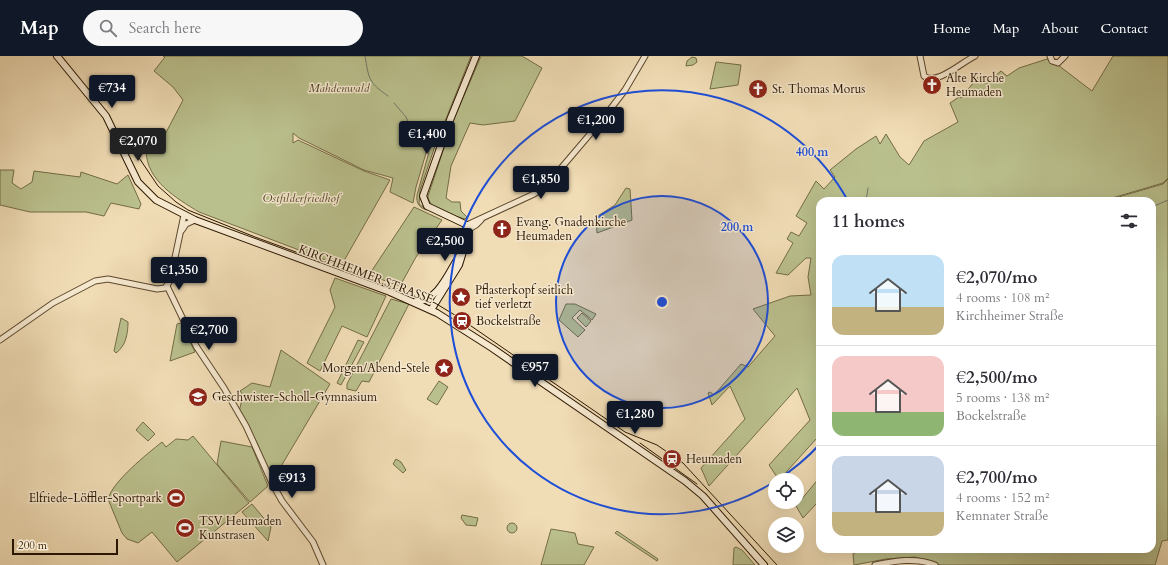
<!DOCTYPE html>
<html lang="en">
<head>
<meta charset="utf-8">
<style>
  body { margin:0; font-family:Cardo,serif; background:#f7f7f7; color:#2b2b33; height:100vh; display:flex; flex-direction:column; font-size:15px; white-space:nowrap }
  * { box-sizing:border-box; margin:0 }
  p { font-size:13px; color:#7c7c81 }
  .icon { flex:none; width:22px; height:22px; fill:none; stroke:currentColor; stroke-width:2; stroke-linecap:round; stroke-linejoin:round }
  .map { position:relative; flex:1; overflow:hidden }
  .details { position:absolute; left:816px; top:141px; width:340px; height:356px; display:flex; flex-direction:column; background:#fff; border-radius:12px; box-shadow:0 4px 16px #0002 }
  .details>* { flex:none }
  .fabs { position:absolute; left:768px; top:417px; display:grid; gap:8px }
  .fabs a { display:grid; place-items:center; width:36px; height:36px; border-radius:50%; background:#fff; box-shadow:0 4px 16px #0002; font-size:20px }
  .scale { position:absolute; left:12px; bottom:10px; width:106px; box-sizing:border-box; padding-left:4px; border:2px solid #2c1700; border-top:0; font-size:11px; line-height:14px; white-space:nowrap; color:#2c1700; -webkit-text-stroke:3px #f5e8cf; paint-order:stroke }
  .price { position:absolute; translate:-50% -34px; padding:0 9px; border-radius:4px; background:#111827; color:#fff; font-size:13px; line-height:26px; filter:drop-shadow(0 1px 2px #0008) }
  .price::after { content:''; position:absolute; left:50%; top:24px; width:12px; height:9px; margin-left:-6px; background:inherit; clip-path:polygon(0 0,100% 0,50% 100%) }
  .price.active { background:#222; color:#fff }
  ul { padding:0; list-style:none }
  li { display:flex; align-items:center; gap:12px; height:100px; padding:0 16px }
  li+li { border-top:1px solid #e1e1e2 }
  li span { display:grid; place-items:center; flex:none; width:112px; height:80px; border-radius:12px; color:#555 }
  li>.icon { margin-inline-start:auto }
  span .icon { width:48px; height:48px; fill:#fffc; stroke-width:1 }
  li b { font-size:17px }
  h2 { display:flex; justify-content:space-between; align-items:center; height:48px; padding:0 16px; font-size:17px }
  header { display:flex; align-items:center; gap:24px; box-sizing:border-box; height:56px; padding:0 20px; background:#111827; color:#fff }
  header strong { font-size:19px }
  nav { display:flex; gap:22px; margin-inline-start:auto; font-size:14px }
  .search { width:280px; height:36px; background:#f7f7f7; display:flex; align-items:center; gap:10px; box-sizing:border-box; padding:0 14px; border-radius:22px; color:#7c7c81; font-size:15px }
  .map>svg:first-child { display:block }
  .green { fill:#bac08d; stroke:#736c46 }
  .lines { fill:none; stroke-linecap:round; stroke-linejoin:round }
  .stream { stroke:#6f796c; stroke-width:1 }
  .tertiary-casing { stroke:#5d482d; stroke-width:7 }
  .secondary-casing { stroke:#2c1700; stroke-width:8 }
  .tertiary { stroke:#f5e8cf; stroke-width:5 }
  .secondary { stroke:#f5e8cf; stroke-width:6 }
  .tram { stroke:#2c1700; stroke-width:1 }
  .ring { fill:none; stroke:#1d4ed8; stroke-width:2 }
  .labels { text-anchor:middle; stroke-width:3; stroke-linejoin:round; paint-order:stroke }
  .poi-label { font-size:12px; fill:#2c1700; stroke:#f5e8cf; text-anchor:start }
  .park-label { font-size:12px; font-style:italic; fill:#574a2a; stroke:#f5e8cf }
  .street-label { font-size:12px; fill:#2c1700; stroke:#f5e8cf }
  .centre { fill:#1d4ed8; stroke:#f5e8cf; stroke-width:2 }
  .ring-label { font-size:12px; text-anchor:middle; font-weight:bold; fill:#1d4ed8; stroke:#f5e8cf; stroke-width:3; stroke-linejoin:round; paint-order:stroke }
</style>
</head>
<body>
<header>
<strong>Map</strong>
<div class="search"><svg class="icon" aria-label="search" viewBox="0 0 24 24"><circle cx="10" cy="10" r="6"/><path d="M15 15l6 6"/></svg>Search here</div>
<nav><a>Home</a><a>Map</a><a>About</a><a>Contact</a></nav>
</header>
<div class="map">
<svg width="1168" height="509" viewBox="0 0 1168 509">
  <rect width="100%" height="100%" fill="#f0dcb5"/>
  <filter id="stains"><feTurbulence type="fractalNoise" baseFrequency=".005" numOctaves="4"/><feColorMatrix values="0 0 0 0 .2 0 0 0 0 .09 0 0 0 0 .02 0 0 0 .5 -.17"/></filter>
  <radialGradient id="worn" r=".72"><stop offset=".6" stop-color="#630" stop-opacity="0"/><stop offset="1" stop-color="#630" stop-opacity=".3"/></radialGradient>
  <g class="green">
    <path d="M 163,0 L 471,0 L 434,93 L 420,134 L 419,148 L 427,154 C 419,152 416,147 417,139 L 429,96 L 426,89 L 416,83 L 417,87 L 424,91 L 426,97 L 416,131 L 413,147 L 390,136 L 393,122 L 364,114 L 299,82 L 293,77 L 293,87 L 298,84 L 364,115 L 390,124 L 341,210 L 199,156 C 176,142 147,125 146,95 L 159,90 L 183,44 L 173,31 L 154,15 L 165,1 Z"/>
    <path d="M 481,0 L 522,0 L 542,12 L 515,65 L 483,69 L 470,67 L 451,110 L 446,142 L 452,146 L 460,146 L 461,155 L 467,161 L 465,163 C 453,159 429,155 428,140 L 452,68 Z"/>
    <polygon points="1113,0 1168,0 1168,122 1163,127 1102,145 820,145 820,386 817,382 779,424 769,409 810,364 797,332 709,430 701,412 745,363 730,330 712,349 708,337 710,336 714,339 741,308 748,311 775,280 753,253 790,240 811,239 808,221 811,202 806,202 788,219 776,217 793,187 787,183 791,176 799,180 807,167 796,160 816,125 824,133 835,121 830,114 856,93 876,80 880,88 886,78 900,101 909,109 924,85 958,66 950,47 959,41 961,42 978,21 986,28 1001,15 1007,20 1019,12 1047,3 1051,7 1058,9 1092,35"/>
    <polygon points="692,1 696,2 697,6 693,9 686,10 687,5"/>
    <polygon points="716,6 741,9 738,29 710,33"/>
    <polygon points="0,114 14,114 12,127 21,133 32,126 34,115 80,121 81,116 117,128 128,119 141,148 139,153 111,147 104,160 86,156 30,156 0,149"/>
    <polygon points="1168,123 1168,484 1162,485 1155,509 941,509 915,501 886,503 854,509 853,498 862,493 1152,493 1152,145 1105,145 1163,128"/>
    <polygon points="626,132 630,133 632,164 597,177 596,161 615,149"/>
    <polygon points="414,151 442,164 416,201 400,230 369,219"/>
    <polygon points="335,222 386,240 367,281 342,270 320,315 307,307 335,251 330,234"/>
    <polygon points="391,243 409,248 369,326 362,325 356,335 347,333 347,328"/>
    <polygon points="566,248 575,248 596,258 592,264 580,254 572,262 585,274 578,281 559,264"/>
    <polygon points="582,257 591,265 586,271 577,262"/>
    <path d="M 121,262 L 128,266 C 128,277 126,290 116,297 L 114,295 Z"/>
    <polygon points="181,267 195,296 170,305 177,268"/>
    <polygon points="358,284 364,286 341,329 337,327"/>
    <polygon points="281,294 330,328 280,412 271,418 239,356 243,339 240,335 252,327 270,331"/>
    <polygon points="439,325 448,331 437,349 427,343"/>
    <polygon points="143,366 155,378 148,385 136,374"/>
    <path d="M 193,380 L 249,447 L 177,506 L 152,476 L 138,487 L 127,483 L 122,477 L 108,443 C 113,425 147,398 162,386 L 166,391 L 176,383 L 188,384 Z"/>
    <polygon points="221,385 252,391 268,430 250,446 217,408"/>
    <polygon points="396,403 401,406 406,414 403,417 393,408"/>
    <polygon points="820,421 820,449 817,447 803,462 796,450"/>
    <polygon points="252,448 271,471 268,485 242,456"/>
    <polygon points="462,459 478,462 476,470 466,469 461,462"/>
    <circle cx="512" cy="472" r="5"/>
    <polygon points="551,473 575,477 578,488 594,491 584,509 541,509"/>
    <polygon points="617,475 658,503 657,505 615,477"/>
    <polygon points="736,491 742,494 755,509 733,509 734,492"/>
  </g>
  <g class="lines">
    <g class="stream">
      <path d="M 365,0 C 369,23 368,26 388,40"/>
      <polyline points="394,47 406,61 411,73"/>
      <polyline points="866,145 868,132"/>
      <polyline points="1152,151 1168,144"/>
    </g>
    <g class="tertiary-casing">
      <g id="tertiary">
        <path d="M 920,0 L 924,20 C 936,30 962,6 975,0"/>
        <polyline points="1050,0 1052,5 1058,7 1065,0"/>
        <polyline points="467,169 534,138 545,131 602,64 625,34 645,0"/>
        <polyline points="469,173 476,169 481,164"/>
        <polyline points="182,174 186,168 195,164"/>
        <polyline points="167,230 196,290 224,332 246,370 273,429 282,445 313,486 323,509"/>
        <polyline points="0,284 53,247 95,225 108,223 157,233 165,232 170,225 184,159"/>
        <path d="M 875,509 C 894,505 916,501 935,509"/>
      </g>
    </g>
    <g class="secondary-casing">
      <g id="secondary">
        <polyline points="57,0 106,60 138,126 156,144 195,164 390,236 437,257 492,292 685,425 703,440 764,509"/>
        <path d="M 415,246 C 439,245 448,217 460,199"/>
        <polyline points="431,254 459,209 469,176 465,168 427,150 423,140 450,64 476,0"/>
      </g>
    </g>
    <use href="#tertiary" class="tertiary"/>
    <use href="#secondary" class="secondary"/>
    <g class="tram">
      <polyline points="123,78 158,130 176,146 188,154 255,181 435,247 458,261 625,376 657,389 683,407 777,509"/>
      <polyline points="640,387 697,428"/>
    </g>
  </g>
  <circle cx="662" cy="246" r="106" fill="#1d4ed8" fill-opacity=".12"/>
  <g class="ring">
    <circle cx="662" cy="246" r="106"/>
    <path d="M820 388A212 212 0 0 1 777 424M774 426A212 212 0 1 1 848 145"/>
  </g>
  <defs>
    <g id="church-disc" transform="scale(1)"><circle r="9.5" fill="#8f2418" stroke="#f5e8cf"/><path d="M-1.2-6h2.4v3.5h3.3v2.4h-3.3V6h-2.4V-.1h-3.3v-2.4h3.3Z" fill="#fff"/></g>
    <g id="sight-disc" transform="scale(1)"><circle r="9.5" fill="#8f2418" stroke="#f5e8cf"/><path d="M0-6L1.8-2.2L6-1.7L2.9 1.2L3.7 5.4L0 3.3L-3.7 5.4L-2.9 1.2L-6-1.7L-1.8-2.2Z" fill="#fff"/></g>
    <g id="station-disc" transform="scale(1)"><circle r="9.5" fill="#8f2418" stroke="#f5e8cf"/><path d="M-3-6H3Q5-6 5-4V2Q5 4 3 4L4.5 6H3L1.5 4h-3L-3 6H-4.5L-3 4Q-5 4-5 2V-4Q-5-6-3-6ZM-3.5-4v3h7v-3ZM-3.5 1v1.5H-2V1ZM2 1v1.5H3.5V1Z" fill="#fff"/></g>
    <g id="school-disc" transform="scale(1)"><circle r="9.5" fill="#8f2418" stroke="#f5e8cf"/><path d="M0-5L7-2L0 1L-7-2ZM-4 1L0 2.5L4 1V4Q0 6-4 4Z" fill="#fff"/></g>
    <g id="stadium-disc" transform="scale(1)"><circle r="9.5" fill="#8f2418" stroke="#f5e8cf"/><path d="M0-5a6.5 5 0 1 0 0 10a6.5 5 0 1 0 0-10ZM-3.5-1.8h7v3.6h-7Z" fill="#fff"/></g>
  </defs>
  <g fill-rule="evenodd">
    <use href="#church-disc" x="932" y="29"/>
    <use href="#church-disc" x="758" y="33"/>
    <use href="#church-disc" x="502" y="173"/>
    <use href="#sight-disc" x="461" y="241"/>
    <use href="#station-disc" x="462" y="265"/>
    <use href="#sight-disc" x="444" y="312"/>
    <use href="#school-disc" x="198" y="341"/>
    <use href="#station-disc" x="672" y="403"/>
    <use href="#stadium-disc" x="176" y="442"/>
    <use href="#stadium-disc" x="185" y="472"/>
  </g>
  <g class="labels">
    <g class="poi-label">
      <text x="946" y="26">Alte Kirche<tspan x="946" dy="14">Heumaden</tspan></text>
      <text x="772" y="37">St. Thomas Morus</text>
      <text x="516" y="170">Evang. Gnadenkirche<tspan x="516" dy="14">Heumaden</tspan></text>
      <text x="475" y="238">Pflasterkopf seitlich<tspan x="475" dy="14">tief verletzt</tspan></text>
      <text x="476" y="269">Bockelstraße</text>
      <text x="430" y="316" text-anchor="end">Morgen/Abend-Stele</text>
      <text x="212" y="345">Geschwister-Scholl-Gymnasium</text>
      <text x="686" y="407">Heumaden</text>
      <text x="162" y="446" text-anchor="end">Elfriede-Löffler-Sportpark</text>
      <text x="199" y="469">TSV Heumaden<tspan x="199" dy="14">Kunstrasen</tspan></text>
    </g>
    <g class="park-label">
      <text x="339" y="36">Mahdenwald</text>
      <text x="301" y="146">Ostfilderfriedhof</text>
    </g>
    <g class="street-label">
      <text transform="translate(366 218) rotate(21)" y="4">KIRCHHEIMER STRASSE</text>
    </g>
  </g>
  <circle cx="662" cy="246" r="6" class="centre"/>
  <g class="ring-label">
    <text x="812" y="100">400 m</text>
    <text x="737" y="175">200 m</text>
  </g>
  <rect width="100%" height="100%" filter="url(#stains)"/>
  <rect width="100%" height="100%" fill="url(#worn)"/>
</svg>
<div class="fabs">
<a><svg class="icon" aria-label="locate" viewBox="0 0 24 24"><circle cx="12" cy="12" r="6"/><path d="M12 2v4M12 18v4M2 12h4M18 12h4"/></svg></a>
<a><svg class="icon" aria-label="layers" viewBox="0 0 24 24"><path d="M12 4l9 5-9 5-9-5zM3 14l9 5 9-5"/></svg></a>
</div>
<div class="scale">200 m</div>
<b class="price" style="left:112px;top:53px">€734</b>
<b class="price" style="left:596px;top:85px">€1,200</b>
<b class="price" style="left:427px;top:99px">€1,400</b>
<b class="price active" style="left:138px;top:106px">€2,070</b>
<b class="price" style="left:541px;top:144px">€1,850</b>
<b class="price" style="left:445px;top:206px">€2,500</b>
<b class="price" style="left:179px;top:235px">€1,350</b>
<b class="price" style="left:209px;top:295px">€2,700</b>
<b class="price" style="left:535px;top:332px">€957</b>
<b class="price" style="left:635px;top:379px">€1,280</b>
<b class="price" style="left:292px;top:443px">€913</b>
<section class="details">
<h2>11 homes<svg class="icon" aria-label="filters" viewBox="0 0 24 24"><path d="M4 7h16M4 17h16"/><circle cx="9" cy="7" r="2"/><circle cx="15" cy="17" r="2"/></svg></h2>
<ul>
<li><span style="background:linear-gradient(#bfe0f5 65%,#c2b280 0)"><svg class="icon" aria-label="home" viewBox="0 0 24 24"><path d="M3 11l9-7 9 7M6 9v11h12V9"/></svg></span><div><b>€2,070/mo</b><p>4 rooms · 108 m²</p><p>Kirchheimer Straße</p></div></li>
<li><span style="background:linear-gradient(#f6c9c9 70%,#8fb573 0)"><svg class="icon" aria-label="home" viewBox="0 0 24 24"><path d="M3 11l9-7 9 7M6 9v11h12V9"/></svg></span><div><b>€2,500/mo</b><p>5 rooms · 138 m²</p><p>Bockelstraße</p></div></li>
<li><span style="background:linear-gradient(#c9d6e8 70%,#c2b280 0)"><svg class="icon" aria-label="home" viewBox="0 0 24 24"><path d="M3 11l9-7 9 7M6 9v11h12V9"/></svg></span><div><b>€2,700/mo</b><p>4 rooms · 152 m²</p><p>Kemnater Straße</p></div></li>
</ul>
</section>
</div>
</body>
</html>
